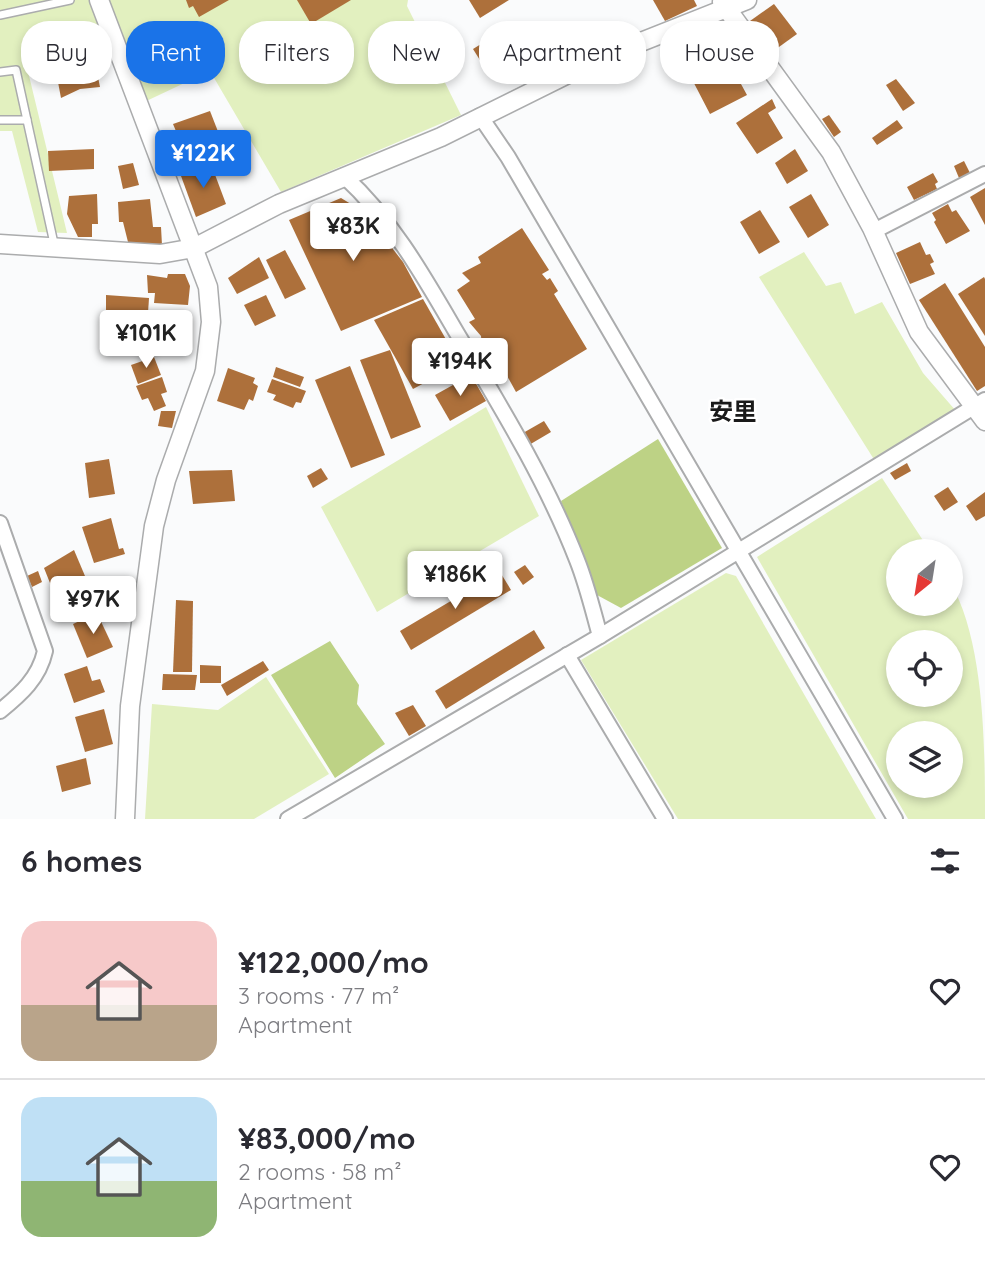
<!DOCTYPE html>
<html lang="en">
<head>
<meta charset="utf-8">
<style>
  body { margin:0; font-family:Quicksand,"Noto Sans JP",sans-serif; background:#f7f7f7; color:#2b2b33; height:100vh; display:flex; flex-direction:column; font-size:26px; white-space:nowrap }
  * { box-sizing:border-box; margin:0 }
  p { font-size:23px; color:#7c7c81 }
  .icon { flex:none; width:38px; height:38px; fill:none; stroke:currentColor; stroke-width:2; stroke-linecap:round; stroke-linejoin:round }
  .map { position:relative; height:819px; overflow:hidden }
  .details { display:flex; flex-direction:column; background:#fff; flex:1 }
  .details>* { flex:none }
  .hud { position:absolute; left:21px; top:21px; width:943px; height:63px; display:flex; gap:14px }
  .needle { width:46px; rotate:210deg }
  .fabs { position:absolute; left:886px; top:539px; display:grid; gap:14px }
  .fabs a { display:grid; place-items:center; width:77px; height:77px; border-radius:50%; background:#fff; box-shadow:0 4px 10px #0003; font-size:35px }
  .price { position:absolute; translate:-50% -60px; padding:0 16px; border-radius:7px; background:#fff; color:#222; font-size:23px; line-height:46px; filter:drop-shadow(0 2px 4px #0008) }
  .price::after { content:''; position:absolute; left:50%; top:42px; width:21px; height:16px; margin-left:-10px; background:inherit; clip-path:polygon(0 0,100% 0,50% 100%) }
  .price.selected { background:#1a73e8; color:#fff }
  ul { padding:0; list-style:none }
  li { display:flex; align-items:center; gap:21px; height:175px; padding:0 21px }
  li+li { border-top:2px solid #e1e1e2 }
  li span { display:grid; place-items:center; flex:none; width:196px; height:140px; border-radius:21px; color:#555 }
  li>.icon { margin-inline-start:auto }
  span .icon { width:84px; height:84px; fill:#fffc; stroke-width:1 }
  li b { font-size:30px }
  h2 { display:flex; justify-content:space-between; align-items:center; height:84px; padding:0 21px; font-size:30px }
  .pill { padding:0 24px; border-radius:28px; background:#fff; box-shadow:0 4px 10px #0003; font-size:24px; line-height:63px }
  .pill.selected { background:#1a73e8; color:#fff }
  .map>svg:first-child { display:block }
  .green { fill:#e2f0bf; fill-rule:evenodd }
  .forest { fill:#bdd285 }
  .building { fill:#ad703b }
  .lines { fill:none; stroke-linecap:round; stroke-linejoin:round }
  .service-casing { stroke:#abacad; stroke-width:10 }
  .minor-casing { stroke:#abacad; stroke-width:18 }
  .tertiary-casing { stroke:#abacad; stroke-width:21 }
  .service { stroke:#fff; stroke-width:7 }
  .minor { stroke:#fff; stroke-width:14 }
  .tertiary { stroke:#fff; stroke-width:18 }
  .labels { text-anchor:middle; stroke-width:5; stroke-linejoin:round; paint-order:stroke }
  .quarter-label { font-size:24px; font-weight:bold; fill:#1a1a1a; stroke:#fff }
</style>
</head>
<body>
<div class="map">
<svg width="985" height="819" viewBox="0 0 985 819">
  <rect width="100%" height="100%" fill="#fafbfc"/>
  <g class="green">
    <polygon points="0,0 408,0 407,6 461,115 281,192 210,71 140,104 111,42 24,55 67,233 38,232 12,131 0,131"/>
    <polygon points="804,252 826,286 841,282 855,314 882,302 923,373 956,411 875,461 759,277"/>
    <polygon points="486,407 539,516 377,612 321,507"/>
    <path d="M 882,478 L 930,551 L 898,551 L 898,604 L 950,604 L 950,582 C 985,641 985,750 985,819 L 908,819 L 757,557 ZM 950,642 L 950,695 L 898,695 L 898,642 ZM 950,733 L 950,786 L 898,786 L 898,733 Z"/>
    <polygon points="726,573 736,576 876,819 678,819 581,660"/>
    <polygon points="266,677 329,774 254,819 145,819 152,704 218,710"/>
  </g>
  <g class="forest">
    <polygon points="658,439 722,548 621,608 597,595 561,501"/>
    <polygon points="330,641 359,685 357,704 385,744 335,778 271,675"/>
  </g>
  <g class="building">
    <polygon points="186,0 229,0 199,17 193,6 189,8"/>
    <polygon points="297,0 351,0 311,24"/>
    <polygon points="469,0 509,0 480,18"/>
    <polygon points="653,0 694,0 697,6 665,21"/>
    <polygon points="774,4 797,34 772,52 750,21"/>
    <polygon points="502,31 514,49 526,40 541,63 511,82 499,67 488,73 473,49"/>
    <polygon points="703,51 707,57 715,54 722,65 729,62 747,95 710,114 683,62"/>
    <polygon points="85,52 88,74 97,72 100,87 80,89 61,98 54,61 49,63 49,60"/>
    <polygon points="896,79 915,103 903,111 886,85"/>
    <polygon points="772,99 776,108 768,113 783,138 757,154 736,123"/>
    <polygon points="210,111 224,147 188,160 173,124"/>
    <polygon points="829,115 841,132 834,137 822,119"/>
    <polygon points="897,120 903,128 877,145 872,138"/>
    <polygon points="94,149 94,169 49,171 48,151"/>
    <polygon points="795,149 808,171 787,184 775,163"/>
    <polygon points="230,153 237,168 230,171 223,156"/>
    <polygon points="964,161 970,173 959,178 954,166"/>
    <polygon points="133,163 139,185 123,189 118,166"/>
    <polygon points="211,164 226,204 196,217 181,176"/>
    <polygon points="933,173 938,182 935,184 937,189 914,200 907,187"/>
    <polygon points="985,188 985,225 970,197"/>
    <polygon points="97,194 98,224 92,224 92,237 78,237 67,214 69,196"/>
    <polygon points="811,194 829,225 808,238 789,207"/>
    <polygon points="341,198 364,212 403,262 422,297 341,331 289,220"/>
    <polygon points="150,199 153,227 161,227 162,245 139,249 129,246 123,222 119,222 118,202"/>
    <polygon points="948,204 952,212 956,210 970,231 946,244 934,222 936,220 932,213"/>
    <polygon points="760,210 780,242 759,254 740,222"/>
    <polygon points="522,228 549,270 542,274 547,280 550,278 558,291 554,294 587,349 516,392 506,374 496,369 497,362 490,358 489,349 482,346 481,336 469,322 475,319 457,290 470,281 462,273 481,263 478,257"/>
    <polygon points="920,242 926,255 930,254 934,262 930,264 935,274 910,284 896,253"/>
    <polygon points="285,250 306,289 285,299 266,260"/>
    <polygon points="259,257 269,278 237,294 228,278"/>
    <polygon points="168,274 185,274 190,286 188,305 154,303 155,293 148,293 147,275 167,278"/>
    <polygon points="984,277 985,279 985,336 958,294"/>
    <polygon points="945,283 985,347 985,386 977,391 919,300"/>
    <polygon points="106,295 149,298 148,313 106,310"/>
    <polygon points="266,295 276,316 255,326 244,305"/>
    <polygon points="423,299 460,364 413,389 374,320"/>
    <polygon points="131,317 158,318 157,333 168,333 167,350 130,348"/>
    <polygon points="390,350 421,427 391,439 360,360"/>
    <polygon points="154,357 161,375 138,384 131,365"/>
    <polygon points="350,366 385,455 351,468 315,380"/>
    <polygon points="276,367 304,377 300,387 273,377"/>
    <polygon points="228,368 255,378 253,383 258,386 253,401 249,399 244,410 217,401"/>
    <polygon points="471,375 486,401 450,421 435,395"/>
    <polygon points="162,377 167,392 161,394 166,406 154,411 148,398 142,400 136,386"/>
    <polygon points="272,379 306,391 301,403 296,402 293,408 273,400 276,395 267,392"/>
    <polygon points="161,411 176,411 172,428 158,426"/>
    <polygon points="544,421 551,432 529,445 523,433"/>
    <polygon points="109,459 115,494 89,498 85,463"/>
    <polygon points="907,463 911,471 895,480 890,473"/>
    <polygon points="321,468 328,479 313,488 307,476"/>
    <polygon points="232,470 235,501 193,504 189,471"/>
    <polygon points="948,487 958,502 944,511 934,496"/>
    <polygon points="985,492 985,516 976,521 966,506"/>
    <polygon points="111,518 119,549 123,548 125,554 94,563 82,527"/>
    <polygon points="74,550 85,576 52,588 44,568"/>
    <polygon points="525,565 534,577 523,585 514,572"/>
    <polygon points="38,571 42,582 32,587 27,576"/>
    <polygon points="500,572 511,590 411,650 400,631"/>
    <polygon points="176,600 193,601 192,672 173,672"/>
    <polygon points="97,613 113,647 87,658 73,624"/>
    <polygon points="534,630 545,648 446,709 435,691"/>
    <polygon points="263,661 269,670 227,696 221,685"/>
    <polygon points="200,665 221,666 221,683 200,683"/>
    <polygon points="87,666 92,681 100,679 105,692 74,703 64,674"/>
    <polygon points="163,674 197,675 195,690 162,690"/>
    <polygon points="413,705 426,726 409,736 395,713"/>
    <polygon points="104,709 113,744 85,752 75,717"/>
    <polygon points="86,758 91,784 62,792 56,766"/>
  </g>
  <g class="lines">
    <g class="service-casing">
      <g id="service">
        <polyline points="0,15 70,0"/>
        <polyline points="0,72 16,70 55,248"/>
        <polyline points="0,120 27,120"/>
      </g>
    </g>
    <g class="minor-casing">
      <g id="minor">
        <polyline points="480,116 508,157 895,819"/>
        <path d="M 344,176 C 392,220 423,275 455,330 C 499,404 546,480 577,560 C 587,585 593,611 600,636"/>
        <polyline points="874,231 985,174"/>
        <path d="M 0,523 L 45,651 C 39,678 21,694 0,711"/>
        <polyline points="567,655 665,819"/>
        <polyline points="288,819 600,636 985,400"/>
      </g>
    </g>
    <g class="tertiary-casing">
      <g id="tertiary">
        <polyline points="99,0 208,287 211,322 205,371 166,480 154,526 130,706 125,819"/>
        <polyline points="722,2 831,152 872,228 919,332 985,421"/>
        <polyline points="0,244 160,254 194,248 279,204 441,137 598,59 747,0"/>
      </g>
    </g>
    <use href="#service" class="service"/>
    <use href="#minor" class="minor"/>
    <use href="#tertiary" class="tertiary"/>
  </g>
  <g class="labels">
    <g class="quarter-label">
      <text x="733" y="420">安里</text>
    </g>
  </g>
</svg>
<div class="fabs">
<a><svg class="needle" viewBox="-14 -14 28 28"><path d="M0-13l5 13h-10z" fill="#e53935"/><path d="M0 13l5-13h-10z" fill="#7c7c81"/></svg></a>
<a><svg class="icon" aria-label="locate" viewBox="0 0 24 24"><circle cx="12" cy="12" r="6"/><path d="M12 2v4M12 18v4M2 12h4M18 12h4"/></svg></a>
<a><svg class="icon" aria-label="layers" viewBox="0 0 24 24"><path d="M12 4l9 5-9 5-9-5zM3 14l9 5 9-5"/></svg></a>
</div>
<b class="price selected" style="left:203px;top:190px">¥122K</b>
<b class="price" style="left:353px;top:263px">¥83K</b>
<b class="price" style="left:146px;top:370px">¥101K</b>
<b class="price" style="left:460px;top:398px">¥194K</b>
<b class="price" style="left:455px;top:611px">¥186K</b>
<b class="price" style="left:93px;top:636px">¥97K</b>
<div class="hud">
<a class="pill">Buy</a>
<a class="pill selected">Rent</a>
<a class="pill">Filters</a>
<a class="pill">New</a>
<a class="pill">Apartment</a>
<a class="pill">House</a>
</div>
</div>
<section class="details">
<h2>6 homes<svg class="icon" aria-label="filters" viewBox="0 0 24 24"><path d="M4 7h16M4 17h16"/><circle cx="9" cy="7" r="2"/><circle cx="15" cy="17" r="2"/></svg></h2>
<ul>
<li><span style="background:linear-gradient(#f6c9c9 60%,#b9a48a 0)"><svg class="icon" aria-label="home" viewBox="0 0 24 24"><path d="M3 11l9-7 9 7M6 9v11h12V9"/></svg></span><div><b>¥122,000/mo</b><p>3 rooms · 77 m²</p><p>Apartment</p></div><svg class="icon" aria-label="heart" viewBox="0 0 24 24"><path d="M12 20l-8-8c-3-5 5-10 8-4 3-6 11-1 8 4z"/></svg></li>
<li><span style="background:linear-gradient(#bfe0f5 60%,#8fb573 0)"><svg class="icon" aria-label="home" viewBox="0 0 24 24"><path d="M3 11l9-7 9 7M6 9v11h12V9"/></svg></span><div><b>¥83,000/mo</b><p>2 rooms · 58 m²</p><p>Apartment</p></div><svg class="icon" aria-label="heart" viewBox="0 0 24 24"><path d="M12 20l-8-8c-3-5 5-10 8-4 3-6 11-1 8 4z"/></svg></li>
</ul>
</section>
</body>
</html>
